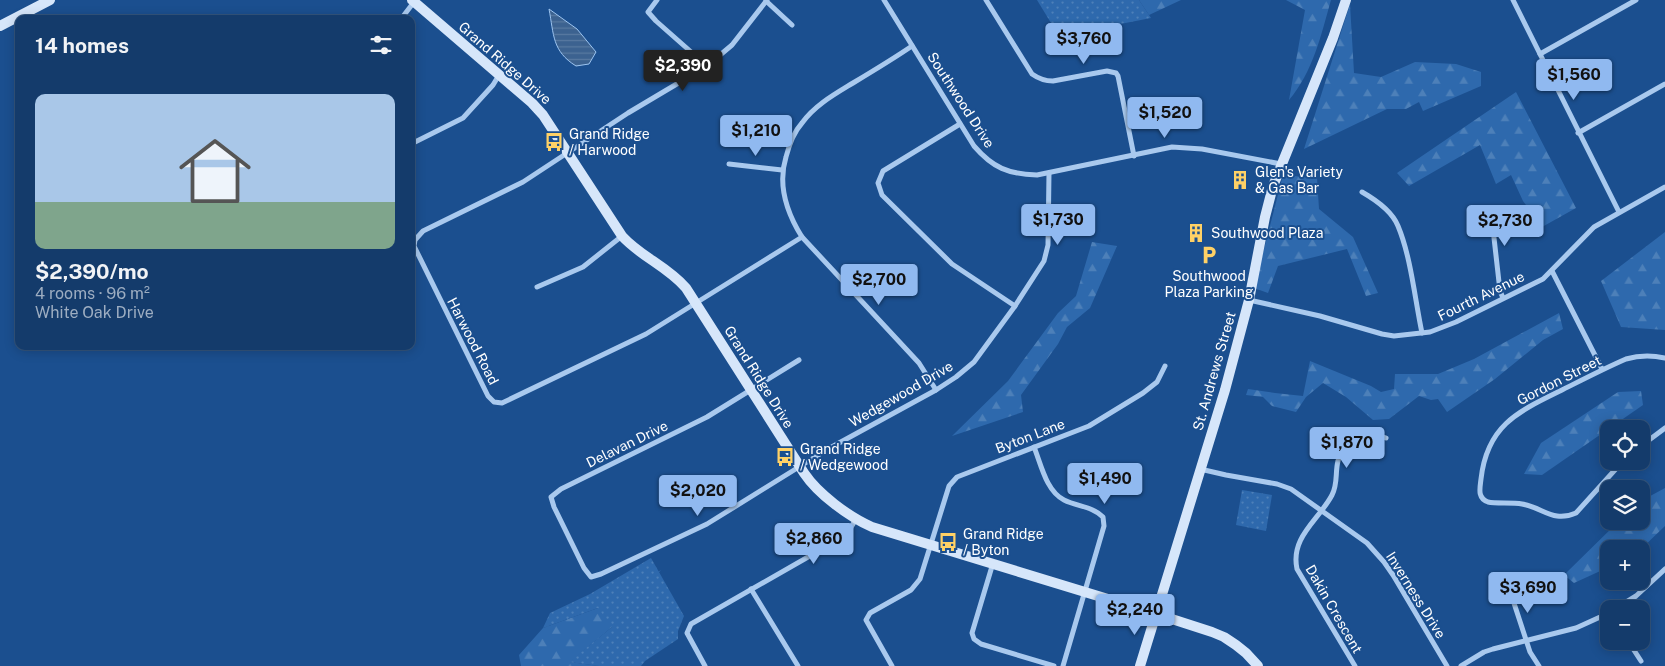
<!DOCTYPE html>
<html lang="en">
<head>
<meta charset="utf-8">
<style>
  body { margin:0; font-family:"Public Sans",sans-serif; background:#214673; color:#f1f3f6; height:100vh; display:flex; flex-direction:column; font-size:19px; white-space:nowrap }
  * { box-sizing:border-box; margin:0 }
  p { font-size:16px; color:#9dadc1 }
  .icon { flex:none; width:28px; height:28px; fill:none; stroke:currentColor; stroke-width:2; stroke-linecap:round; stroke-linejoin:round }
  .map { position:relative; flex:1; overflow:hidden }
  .sheet { position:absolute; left:15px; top:15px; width:400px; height:335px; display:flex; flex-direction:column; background:#143b6b; border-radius:10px; box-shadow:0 2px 12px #0003,0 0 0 1px #33557e }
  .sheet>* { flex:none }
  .buttons { position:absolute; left:1600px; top:420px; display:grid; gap:10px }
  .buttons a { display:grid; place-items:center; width:50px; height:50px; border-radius:10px; background:#143b6b; box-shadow:0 2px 12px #0003,0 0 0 1px #33557e; font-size:25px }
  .price { position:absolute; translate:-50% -42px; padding:0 11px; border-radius:5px; background:#90b9f0; color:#111; font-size:16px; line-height:32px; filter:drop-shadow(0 1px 2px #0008) }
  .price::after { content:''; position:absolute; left:50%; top:30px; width:15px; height:11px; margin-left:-8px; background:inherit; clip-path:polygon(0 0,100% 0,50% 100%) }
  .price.on { background:#222; color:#fff }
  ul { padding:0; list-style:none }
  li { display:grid; align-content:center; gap:10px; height:265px; padding:0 20px }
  li span { display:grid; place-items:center; height:155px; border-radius:10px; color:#555 }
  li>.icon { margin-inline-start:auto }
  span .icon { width:90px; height:90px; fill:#fffc; stroke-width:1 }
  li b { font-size:21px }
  h2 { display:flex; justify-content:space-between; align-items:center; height:60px; padding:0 20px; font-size:21px }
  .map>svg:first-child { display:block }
  .forest { fill:url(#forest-firs) }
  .park { fill:url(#park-dots) }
  .water { fill:url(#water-rules); stroke:#9cc4f0 }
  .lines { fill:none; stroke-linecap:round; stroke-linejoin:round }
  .street { stroke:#a9c9ee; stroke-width:5 }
  .secondary { stroke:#d6e6fa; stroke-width:10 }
  .labels { text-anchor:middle; stroke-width:4; stroke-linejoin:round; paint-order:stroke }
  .street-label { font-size:14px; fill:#fff; stroke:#1b4f8f }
  .poi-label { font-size:14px; fill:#fff; stroke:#1b4f8f; text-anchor:start }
</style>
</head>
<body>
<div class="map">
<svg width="1665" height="666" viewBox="0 0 1665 666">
  <defs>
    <pattern id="forest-firs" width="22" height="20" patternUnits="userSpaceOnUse" patternTransform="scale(1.25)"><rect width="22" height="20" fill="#2e69ad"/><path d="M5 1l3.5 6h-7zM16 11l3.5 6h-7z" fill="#4d80b9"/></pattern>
    <pattern id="park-dots" width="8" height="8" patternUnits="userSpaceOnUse" patternTransform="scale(1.25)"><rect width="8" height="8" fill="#2e69ad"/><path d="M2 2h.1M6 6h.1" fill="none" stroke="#4d80b9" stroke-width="1.8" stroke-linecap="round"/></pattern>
    <pattern id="water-rules" width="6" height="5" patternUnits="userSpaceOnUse" patternTransform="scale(1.25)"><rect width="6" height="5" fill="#3c6290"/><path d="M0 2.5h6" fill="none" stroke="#597aa1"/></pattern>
  </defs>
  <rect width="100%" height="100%" fill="#1b4f8f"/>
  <g class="forest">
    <polygon points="1139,0 1181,0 1149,15"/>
    <path d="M 1286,0 L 1331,0 C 1321,35 1313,72 1289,100 L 1305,10 Z"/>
    <polygon points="1350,4 1354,73 1381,77 1415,62 1456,64 1481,72 1481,86 1423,111 1419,102 1406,109 1387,109 1304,149"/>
    <polygon points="1516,92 1576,208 1542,227 1523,201 1511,175 1496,184 1480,145 1409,186 1397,173"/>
    <polygon points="1283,175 1317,178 1319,209 1353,237 1378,293 1366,296 1347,249 1278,266 1268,293 1254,288"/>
    <polygon points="1665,232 1665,330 1621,327 1601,281"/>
    <polygon points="1092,242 1117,246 1090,308 1067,327 1058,344 1021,395 1023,412 952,436 1008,381 1058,313 1076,296"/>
    <polygon points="1559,313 1563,329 1543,340 1495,379 1447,412 1438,399 1431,400 1419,396 1389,419 1373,420 1346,397 1323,383 1306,397 1296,412 1272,406 1263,397 1246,395 1248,389 1275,393 1303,396 1310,361 1371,386 1381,392 1394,389 1395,374 1438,374 1474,359"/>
    <polygon points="1641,391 1643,405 1542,475 1524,474 1541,443 1618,392"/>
    <polygon points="1665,488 1665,526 1641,549 1609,549 1609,567 1574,583 1564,575 1619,521 1641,521 1641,501"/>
    <polygon points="661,570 612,627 570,662 599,666 521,666 519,655 543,628 598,608"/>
  </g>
  <g class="park">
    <polygon points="1037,0 1139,0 1151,18 1059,36"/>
    <polygon points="1242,490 1272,495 1266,531 1236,525"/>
    <polygon points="651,558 684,616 678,631 678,639 645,661 641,666 599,666 569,662 612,627 598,608 543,628 550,613 590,594"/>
  </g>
  <path class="water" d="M 549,9 L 577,29 L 596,52 L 589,64 L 576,66 C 552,51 554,35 549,9 Z"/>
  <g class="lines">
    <g class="street">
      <polyline points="657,0 648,12 656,21 707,66"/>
      <polyline points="767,0 732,45 707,66 628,113 523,182 423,231 415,240 414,246 488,396 494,402 502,403 646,334 802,237"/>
      <path d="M 884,0 L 974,146 C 993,168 1008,174 1037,175 L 1172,147 L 1202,149 L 1281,164"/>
      <path d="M 986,0 L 1032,74 C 1039,79 1045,81 1053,81 L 1107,71 L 1116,73 L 1118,76 L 1134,156"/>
      <polyline points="1513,0 1619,212"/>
      <polyline points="766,1 792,25"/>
      <polyline points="401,19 414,2"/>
      <path d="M 912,46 C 893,59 873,71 853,83 C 835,94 815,105 802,123 C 793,133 789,145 786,157 C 777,186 787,213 802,237 L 919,363 L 936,390"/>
      <polyline points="1540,54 1636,0"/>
      <polyline points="960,124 883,171 878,183 882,195 952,264 1015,306"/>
      <polyline points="1578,133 1665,84"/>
      <polyline points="411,144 463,118 493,85 499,75"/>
      <polyline points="729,164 782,170"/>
      <path d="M 1362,192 C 1376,200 1392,211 1398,226 C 1411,257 1415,300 1422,333"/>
      <polyline points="1485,209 1489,214 1492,220 1500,291 1503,298"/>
      <polyline points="1552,271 1602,369"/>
      <polyline points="537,287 583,267 622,236"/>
      <polyline points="1249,300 1320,316 1382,334 1394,336 1430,332 1456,322 1543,279 1594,227 1665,187"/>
      <polyline points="799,360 707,417 561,489 551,497 554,507 584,568 591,577 601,574 707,524 828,449 936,390 956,377 974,362 1015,306 1044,261 1048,245 1049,173"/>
      <polyline points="1641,446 1665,428"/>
      <path d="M 1034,447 C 1041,464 1046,491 1064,500 C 1078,507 1092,506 1103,517 L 1104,526 L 1063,666"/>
      <path d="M 1623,461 L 1576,513 C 1553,523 1544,508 1522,504 C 1512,502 1496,504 1488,502 C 1477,498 1480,488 1481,479 C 1487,426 1517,412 1560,391 C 1582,380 1603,369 1626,359 C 1640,355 1651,355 1665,358"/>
      <polyline points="1200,469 1226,475 1277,484 1291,489 1367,543 1384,562 1393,575 1447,666"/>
      <polyline points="993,563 972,633 974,639 981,644 1054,666"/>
      <polyline points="751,589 798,666"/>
      <polyline points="1511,594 1530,652 1539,666"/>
      <polyline points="1615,609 1636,596 1665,569"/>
      <polyline points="1628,641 1641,661"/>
      <polyline points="705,666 687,633 691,624 829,545 850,529 856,519"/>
      <polyline points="892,666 866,620 870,613 911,590 920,579 949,486 957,477 1089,426 1143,393 1157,382 1165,366"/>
      <path d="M 1355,666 L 1297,569 C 1290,537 1319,520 1332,495 C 1338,484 1335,472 1338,461 C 1343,437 1366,430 1386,438"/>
      <polyline points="1461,666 1484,652 1493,649 1576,628 1609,613"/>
    </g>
    <g class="secondary">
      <path d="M 412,0 L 532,103 L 543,115 L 622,236 C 641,257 667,266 686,288 L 804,473 C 818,494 849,517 872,527 L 1144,610 L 1212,632 L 1224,637 L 1236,645 L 1246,653 L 1258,666"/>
      <polyline points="0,26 50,0"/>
      <polyline points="1140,666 1225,390 1249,300 1265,217 1273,186 1333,38 1346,0"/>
    </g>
  </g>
  <defs>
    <g id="bus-bare" transform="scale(1.5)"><path d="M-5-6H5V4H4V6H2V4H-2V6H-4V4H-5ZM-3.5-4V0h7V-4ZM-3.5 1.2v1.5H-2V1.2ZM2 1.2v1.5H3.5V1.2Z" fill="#ffd166" stroke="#1b4f8f" stroke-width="2.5" paint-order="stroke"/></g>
    <g id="building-bare" transform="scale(1.5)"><path d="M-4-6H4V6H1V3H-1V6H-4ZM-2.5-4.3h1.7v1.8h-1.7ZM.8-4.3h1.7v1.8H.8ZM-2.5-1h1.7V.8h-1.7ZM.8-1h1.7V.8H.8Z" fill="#ffd166" stroke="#1b4f8f" stroke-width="2.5" paint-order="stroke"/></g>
    <g id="parking-bare" transform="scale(1.5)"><path d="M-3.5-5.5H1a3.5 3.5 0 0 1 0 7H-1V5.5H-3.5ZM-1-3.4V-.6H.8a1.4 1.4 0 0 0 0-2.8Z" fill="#ffd166" stroke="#1b4f8f" stroke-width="2.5" paint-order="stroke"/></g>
  </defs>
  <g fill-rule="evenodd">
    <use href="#bus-bare" x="554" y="142"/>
    <use href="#building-bare" x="1240" y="180"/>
    <use href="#building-bare" x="1196" y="233"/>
    <use href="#parking-bare" x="1209" y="255"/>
    <use href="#bus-bare" x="785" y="457"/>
    <use href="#bus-bare" x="948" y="542"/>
  </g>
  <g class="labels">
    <g class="street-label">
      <text transform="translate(505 63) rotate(41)" y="5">Grand Ridge Drive</text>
      <text transform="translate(961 100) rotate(57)" y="5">Southwood Drive</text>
      <text transform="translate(1481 296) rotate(-26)" y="5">Fourth Avenue</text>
      <text transform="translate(473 341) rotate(63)" y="5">Harwood Road</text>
      <text transform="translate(1214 371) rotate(-74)" y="5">St. Andrews Street</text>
      <text transform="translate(759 377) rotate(58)" y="5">Grand Ridge Drive</text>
      <text transform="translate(1559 380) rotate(-27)" y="5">Gordon Street</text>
      <text transform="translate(901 394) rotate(-30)" y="5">Wedgewood Drive</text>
      <text transform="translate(1030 436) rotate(-21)" y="5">Byton Lane</text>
      <text transform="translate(627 444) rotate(-26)" y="5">Delavan Drive</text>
      <text transform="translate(1416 595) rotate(58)" y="5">Inverness Drive</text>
      <text transform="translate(1334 609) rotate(60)" y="5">Dakin Crescent</text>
    </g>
    <g class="poi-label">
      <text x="569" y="139">Grand Ridge<tspan x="569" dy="16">/ Harwood</tspan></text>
      <text x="1255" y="177">Glen's Variety<tspan x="1255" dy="16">&amp; Gas Bar</tspan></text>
      <text x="1211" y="238">Southwood Plaza</text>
      <text x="1209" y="281" text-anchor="middle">Southwood<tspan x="1209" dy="16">Plaza Parking</tspan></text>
      <text x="800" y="454">Grand Ridge<tspan x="800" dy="16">/ Wedgewood</tspan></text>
      <text x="963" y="539">Grand Ridge<tspan x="963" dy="16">/ Byton</tspan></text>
    </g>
  </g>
</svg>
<div class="buttons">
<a><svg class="icon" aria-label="locate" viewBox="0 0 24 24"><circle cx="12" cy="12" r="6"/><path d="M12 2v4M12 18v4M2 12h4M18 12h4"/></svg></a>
<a><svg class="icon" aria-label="layers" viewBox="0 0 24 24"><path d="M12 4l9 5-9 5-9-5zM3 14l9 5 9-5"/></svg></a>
<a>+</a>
<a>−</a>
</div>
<b class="price" style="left:1084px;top:65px">$3,760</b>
<b class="price on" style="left:683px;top:92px">$2,390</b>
<b class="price" style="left:1574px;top:101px">$1,560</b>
<b class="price" style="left:1165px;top:139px">$1,520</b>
<b class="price" style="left:756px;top:157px">$1,210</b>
<b class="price" style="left:1058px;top:246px">$1,730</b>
<b class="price" style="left:1505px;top:247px">$2,730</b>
<b class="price" style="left:879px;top:306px">$2,700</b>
<b class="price" style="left:1347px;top:469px">$1,870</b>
<b class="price" style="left:1105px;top:505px">$1,490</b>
<b class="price" style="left:698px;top:517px">$2,020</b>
<b class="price" style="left:814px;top:565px">$2,860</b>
<b class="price" style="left:1528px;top:614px">$3,690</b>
<b class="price" style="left:1135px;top:636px">$2,240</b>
<section class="sheet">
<h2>14 homes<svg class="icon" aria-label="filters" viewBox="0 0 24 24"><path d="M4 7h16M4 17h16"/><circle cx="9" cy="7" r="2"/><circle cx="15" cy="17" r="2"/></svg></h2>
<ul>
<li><span style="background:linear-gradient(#a9c7e8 70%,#7fa58c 0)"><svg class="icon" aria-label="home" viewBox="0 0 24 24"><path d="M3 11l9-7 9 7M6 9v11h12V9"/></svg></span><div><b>$2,390/mo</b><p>4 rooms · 96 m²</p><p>White Oak Drive</p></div></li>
</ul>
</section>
</div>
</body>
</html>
